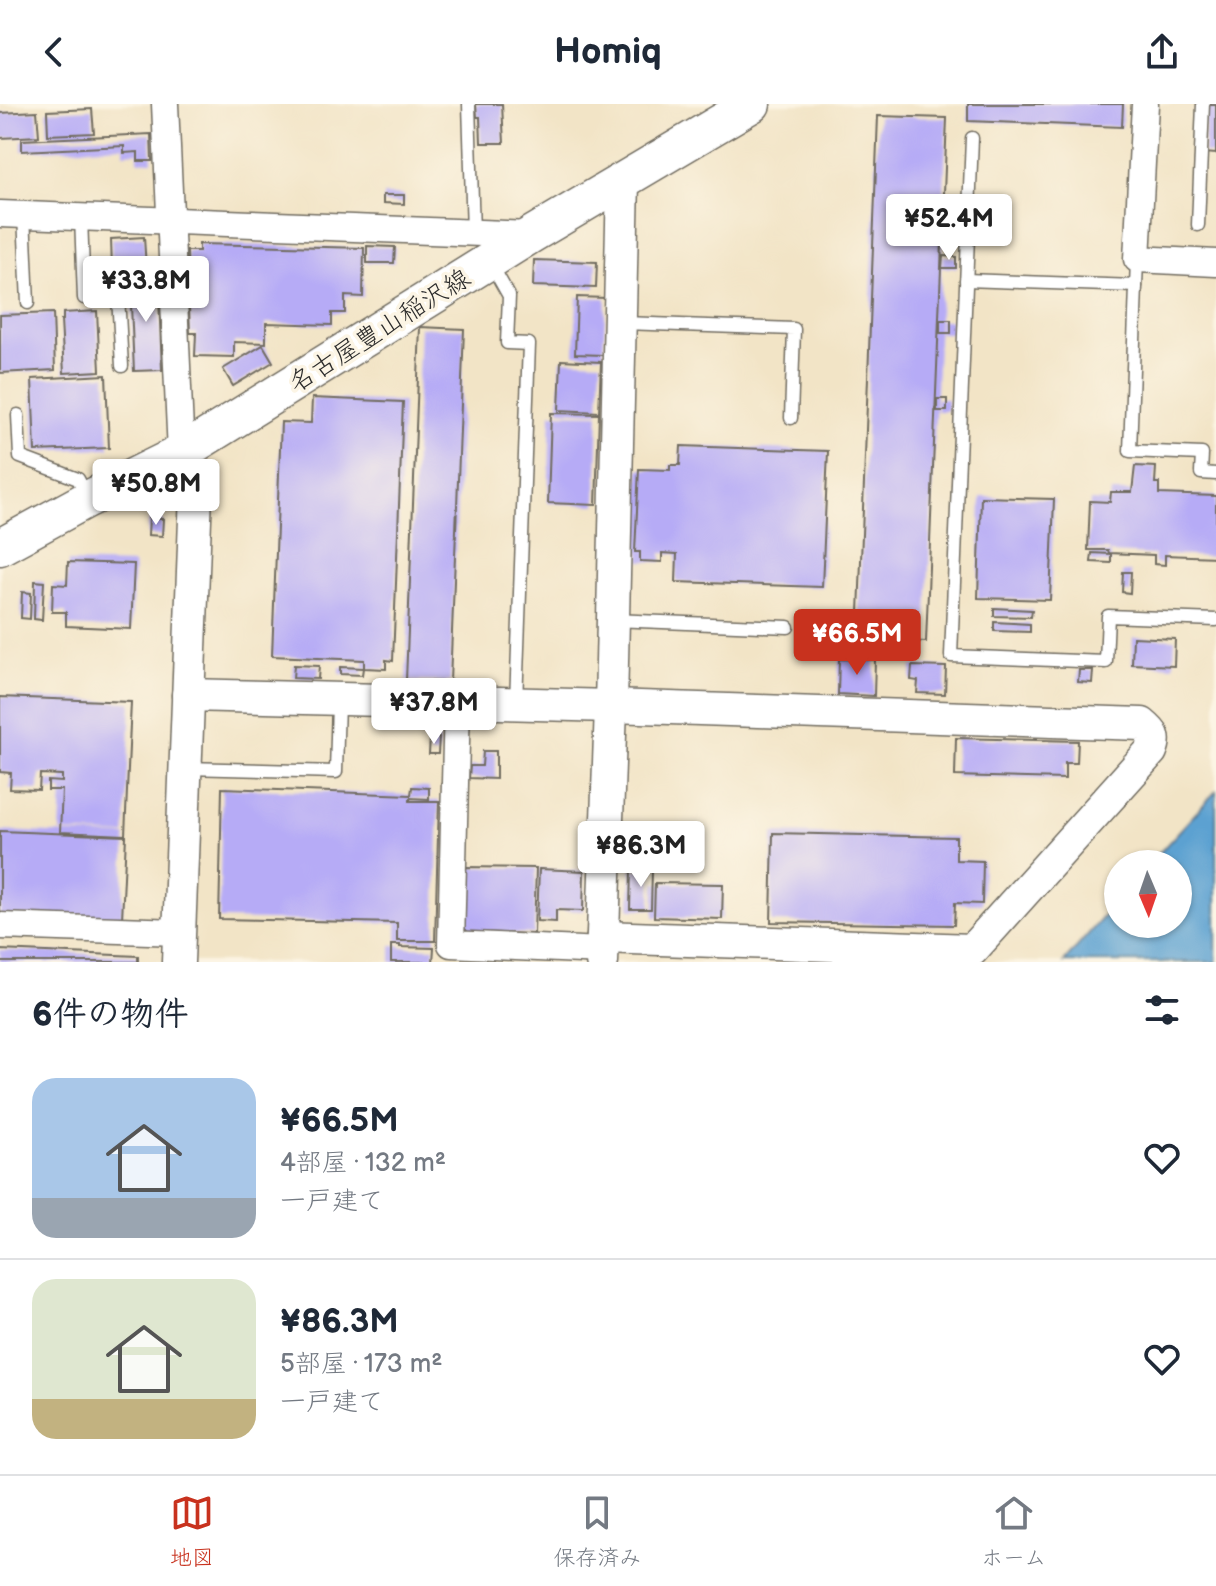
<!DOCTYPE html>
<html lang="ja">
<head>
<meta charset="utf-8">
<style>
  body { margin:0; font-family:"Balsamiq Sans","Klee One",sans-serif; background:#f6f6f7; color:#1f2937; height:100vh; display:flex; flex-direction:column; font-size:30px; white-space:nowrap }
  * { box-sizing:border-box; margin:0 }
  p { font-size:26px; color:#747a83 }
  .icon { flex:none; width:44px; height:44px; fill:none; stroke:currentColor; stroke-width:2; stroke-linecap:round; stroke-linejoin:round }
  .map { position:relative; height:858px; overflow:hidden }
  .side { display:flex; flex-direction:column; background:#fff; flex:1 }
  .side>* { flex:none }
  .needle { width:52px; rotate:178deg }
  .tools { position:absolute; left:1104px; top:746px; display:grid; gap:16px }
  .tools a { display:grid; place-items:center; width:88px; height:88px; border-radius:50%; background:#fff; box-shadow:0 2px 6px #0004; font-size:40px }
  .price { position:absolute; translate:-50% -68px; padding:0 18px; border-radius:8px; background:#fff; color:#222; font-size:26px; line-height:52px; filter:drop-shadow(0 2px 4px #0008) }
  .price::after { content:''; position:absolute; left:50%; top:48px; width:24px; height:18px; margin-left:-12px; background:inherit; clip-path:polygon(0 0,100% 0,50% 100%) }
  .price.current { background:#c8321e; color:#fff }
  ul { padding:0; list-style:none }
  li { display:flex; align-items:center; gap:24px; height:200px; padding:0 32px }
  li+li { border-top:2px solid #e0e1e3 }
  li span { display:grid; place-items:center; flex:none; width:224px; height:160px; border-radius:24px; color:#555 }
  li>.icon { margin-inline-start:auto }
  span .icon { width:96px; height:96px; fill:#fffc; stroke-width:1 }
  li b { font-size:34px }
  h2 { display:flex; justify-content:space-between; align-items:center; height:96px; padding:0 32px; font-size:34px }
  header { display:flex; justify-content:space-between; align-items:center; height:104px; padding:0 32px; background:#fff; font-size:36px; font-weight:600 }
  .tab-bar { display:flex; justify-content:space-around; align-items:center; height:112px; border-top:2px solid #e0e1e3; background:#fff; font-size:22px; color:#747a83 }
  .tab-bar a { display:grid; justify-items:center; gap:4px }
  .tab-bar .current { color:#c8321e }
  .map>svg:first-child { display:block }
  .water { fill:#5ca1d1; stroke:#44667e; stroke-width:2 }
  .building { fill:#b6abf6 }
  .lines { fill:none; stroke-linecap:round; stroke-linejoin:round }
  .service-casing { stroke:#716c61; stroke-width:15 }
  .minor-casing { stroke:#716c61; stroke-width:29 }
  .tertiary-casing { stroke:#716c61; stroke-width:35 }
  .secondary-casing { stroke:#716c61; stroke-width:39 }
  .service { stroke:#fff; stroke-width:12 }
  .minor { stroke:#fff; stroke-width:26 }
  .tertiary { stroke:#fff; stroke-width:32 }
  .secondary { stroke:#fff; stroke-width:36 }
  .labels { text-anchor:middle; stroke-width:7; stroke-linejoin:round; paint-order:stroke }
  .street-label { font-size:26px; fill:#2b2b2b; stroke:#fcf5e5 }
</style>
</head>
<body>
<header><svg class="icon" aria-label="back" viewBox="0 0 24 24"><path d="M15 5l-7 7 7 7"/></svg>Homiq<svg class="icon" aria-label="share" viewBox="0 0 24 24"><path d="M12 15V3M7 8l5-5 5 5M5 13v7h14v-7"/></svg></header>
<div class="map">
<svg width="1216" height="858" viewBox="0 0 1216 858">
  <rect width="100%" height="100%" fill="#fcf5e5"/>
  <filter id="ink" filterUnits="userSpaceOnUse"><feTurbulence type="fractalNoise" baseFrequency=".0125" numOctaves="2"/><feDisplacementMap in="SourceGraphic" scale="16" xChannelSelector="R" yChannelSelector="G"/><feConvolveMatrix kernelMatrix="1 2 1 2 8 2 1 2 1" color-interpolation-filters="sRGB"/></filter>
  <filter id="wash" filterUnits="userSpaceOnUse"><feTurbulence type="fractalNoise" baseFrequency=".006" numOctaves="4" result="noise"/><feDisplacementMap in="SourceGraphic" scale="32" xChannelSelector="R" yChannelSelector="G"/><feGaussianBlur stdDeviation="1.8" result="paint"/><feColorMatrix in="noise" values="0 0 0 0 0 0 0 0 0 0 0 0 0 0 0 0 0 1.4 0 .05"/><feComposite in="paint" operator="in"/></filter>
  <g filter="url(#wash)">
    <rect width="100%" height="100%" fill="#f2e4c6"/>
    <polygon class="water" points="1216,687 1216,858 1064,858 1118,796 1118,820 1178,820 1178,760 1149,760"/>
    <g id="blocks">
      <g class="building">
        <polygon points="476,0 502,0 504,39 481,39 480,13 477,13"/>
        <polygon points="968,0 1123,0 1122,23 968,17"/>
        <polygon points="1206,0 1216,0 1216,50 1204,49"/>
        <polygon points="92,5 94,29 48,31 47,7"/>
        <polygon points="37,7 39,32 0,34 0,9"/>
        <polygon points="878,12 947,14 926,538 858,535"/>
        <polygon points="151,30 152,57 138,57 138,48 124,49 124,42 22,47 22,36"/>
        <polygon points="383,91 404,91 404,100 383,99"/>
        <polygon points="144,133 146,164 112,165 111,135"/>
        <polygon points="199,140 364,144 363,193 345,192 345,209 332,209 332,221 266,219 266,239 234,238 234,253 195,252 196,229 190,229 187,147 199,147"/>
        <polygon points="367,142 395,143 394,159 367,159"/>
        <polygon points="943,152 956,153 956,164 942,164"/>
        <polygon points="534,156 597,158 596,184 533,182"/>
        <polygon points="158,171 162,266 134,267 130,179 138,178 138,172"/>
        <polygon points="577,193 606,194 603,251 575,250"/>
        <polygon points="97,207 100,267 64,269 61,216 63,216 63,209"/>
        <polygon points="53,209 55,266 0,269 0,211"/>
        <rect x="940" y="216" width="11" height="13"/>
        <polygon points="420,223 464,225 450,578 406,577"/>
        <polygon points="263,241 273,258 233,282 223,265"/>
        <polygon points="561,256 601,258 599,308 559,306"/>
        <polygon points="106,271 109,344 35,347 32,275"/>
        <polygon points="312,294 403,298 393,557 386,556 386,565 364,564 364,556 272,552 281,318 311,319"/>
        <rect x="937" y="295" width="10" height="12"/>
        <polygon points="551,309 599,310 596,401 548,399"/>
        <polygon points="681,342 828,347 822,483 676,478 677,450 662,449 662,458 640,457 640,448 635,448 639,365 670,366 670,361 680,361"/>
        <polygon points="1135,362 1156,363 1155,379 1159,379 1159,390 1216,392 1216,453 1165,451 1165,461 1154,460 1154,451 1109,449 1108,446 1088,446 1090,397 1110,398 1111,388 1132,388"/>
        <polygon points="981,393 1054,395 1050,496 978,494"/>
        <polygon points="149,414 163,415 162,432 148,431"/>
        <polygon points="1092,449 1111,450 1111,459 1091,458"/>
        <polygon points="68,458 134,460 131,525 66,522 66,508 52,508 53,480 67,481"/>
        <polygon points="1123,468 1131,468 1130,489 1122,488"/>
        <polygon points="35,477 44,478 42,516 34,515"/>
        <polygon points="22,488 31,489 30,515 21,514"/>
        <polygon points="994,504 1032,506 1031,513 994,512"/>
        <polygon points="994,518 1030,520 1030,528 994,527"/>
        <polygon points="1133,533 1175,535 1174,562 1132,560"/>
        <polygon points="839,555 875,556 874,592 838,590"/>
        <polygon points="294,561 319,562 318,575 293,574"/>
        <polygon points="912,562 946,563 945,590 917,589 918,577 911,576"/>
        <polygon points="340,563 363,564 362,571 340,570"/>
        <polygon points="1079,566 1093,566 1092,579 1078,578"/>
        <polygon points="0,593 131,598 125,731 60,728 62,686 48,686 48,677 62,678 62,671 40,670 39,686 10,685 11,669 0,668"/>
        <polygon points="430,633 439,633 438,650 429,650"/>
        <polygon points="956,634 1078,637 1077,659 1065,659 1065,675 955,672"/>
        <polygon points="483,647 496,647 496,675 469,674 470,662 482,662"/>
        <polygon points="412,683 429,684 429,695 410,694 410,697 439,697 435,837 397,837 397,819 219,815 222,684 411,691"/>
        <polygon points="0,727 126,732 122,815 0,811"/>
        <polygon points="773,729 956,733 956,756 983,757 982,800 955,799 954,821 771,818"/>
        <polygon points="463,763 536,764 534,830 468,828 462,822"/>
        <polygon points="539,765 584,767 583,807 556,806 556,818 537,817"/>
        <polygon points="631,765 652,766 651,805 630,805"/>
        <polygon points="655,779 723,780 722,815 654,813"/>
        <polygon points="391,841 400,841 400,843 434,844 433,858 391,858"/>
        <polygon points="0,846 138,852 138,858 0,858"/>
      </g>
    </g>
  </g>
  <g filter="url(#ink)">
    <use href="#blocks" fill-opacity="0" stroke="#716c61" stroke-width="2"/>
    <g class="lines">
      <g class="service-casing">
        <g id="service">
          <polyline points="469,0 473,129"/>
          <polyline points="972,34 951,552 1106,558 1108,512 1216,516"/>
          <polyline points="24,111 28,199"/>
          <polyline points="81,113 84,194 118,192 122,262"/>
          <polyline points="1198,121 1203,0"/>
          <polyline points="1137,155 1130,347 1202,350 1201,369 1216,370"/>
          <polyline points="491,160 509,192 507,239 529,240 516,599"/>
          <polyline points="966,176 1136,182"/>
          <polyline points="623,219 794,225 791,314"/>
          <polyline points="18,311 20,353 78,375 87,392"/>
          <polyline points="613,516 788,523"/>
          <polyline points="185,664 336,668 338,598"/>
        </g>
      </g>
      <g class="minor-casing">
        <g id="minor">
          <polyline points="165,0 181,349"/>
          <polyline points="1145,0 1137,155 1216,159"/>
          <polyline points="0,110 531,131"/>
          <polyline points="457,598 451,840 603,847"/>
          <polyline points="0,822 179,828"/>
        </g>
      </g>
      <g class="tertiary-casing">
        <g id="tertiary">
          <path d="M 188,591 L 611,602 L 1142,620 C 1153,629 1157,633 1151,647 L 972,846 L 603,833"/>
          <polyline points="178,858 196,389 181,349"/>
          <polyline points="602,858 611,602 623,77"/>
        </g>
      </g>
      <g class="secondary-casing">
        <polyline id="secondary" points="0,443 88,395 181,349 531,131 752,0"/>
      </g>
      <use href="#service" class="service"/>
      <use href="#minor" class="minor"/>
      <use href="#tertiary" class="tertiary"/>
      <use href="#secondary" class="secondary"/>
    </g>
  </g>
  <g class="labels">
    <g class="street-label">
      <text transform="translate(379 226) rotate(-32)" y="9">名古屋豊山稲沢線</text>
    </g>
  </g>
</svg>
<div class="tools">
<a><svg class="needle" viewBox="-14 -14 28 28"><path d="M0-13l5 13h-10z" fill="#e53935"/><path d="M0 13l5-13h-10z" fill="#747a83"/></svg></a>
</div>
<b class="price" style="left:949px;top:158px">¥52.4M</b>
<b class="price" style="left:146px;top:220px">¥33.8M</b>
<b class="price" style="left:156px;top:423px">¥50.8M</b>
<b class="price current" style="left:857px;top:573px">¥66.5M</b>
<b class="price" style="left:434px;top:642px">¥37.8M</b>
<b class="price" style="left:641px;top:785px">¥86.3M</b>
</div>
<section class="side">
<h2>6件の物件<svg class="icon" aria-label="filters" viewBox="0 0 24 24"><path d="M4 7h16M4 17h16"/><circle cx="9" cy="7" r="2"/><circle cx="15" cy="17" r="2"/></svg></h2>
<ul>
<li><span style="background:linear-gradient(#a9c7e8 75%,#9aa5b1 0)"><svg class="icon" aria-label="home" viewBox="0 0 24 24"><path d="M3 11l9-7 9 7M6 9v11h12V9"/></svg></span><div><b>¥66.5M</b><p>4部屋 · 132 m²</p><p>一戸建て</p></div><svg class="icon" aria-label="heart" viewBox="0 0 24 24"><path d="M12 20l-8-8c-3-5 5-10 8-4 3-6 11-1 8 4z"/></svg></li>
<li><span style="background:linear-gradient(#dfe7d0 75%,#c2b280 0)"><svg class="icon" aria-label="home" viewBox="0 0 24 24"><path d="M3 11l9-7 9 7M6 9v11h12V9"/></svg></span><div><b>¥86.3M</b><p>5部屋 · 173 m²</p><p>一戸建て</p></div><svg class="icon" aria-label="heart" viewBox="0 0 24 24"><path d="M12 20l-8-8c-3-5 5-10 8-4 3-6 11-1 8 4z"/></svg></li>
</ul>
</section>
<nav class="tab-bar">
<a class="current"><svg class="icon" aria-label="map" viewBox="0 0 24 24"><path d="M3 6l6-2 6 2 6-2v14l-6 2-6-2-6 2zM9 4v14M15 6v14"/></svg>地図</a>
<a><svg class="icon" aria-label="saved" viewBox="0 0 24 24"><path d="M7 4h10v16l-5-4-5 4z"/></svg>保存済み</a>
<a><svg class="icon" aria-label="home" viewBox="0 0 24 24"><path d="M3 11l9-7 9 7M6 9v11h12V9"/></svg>ホーム</a>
</nav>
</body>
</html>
